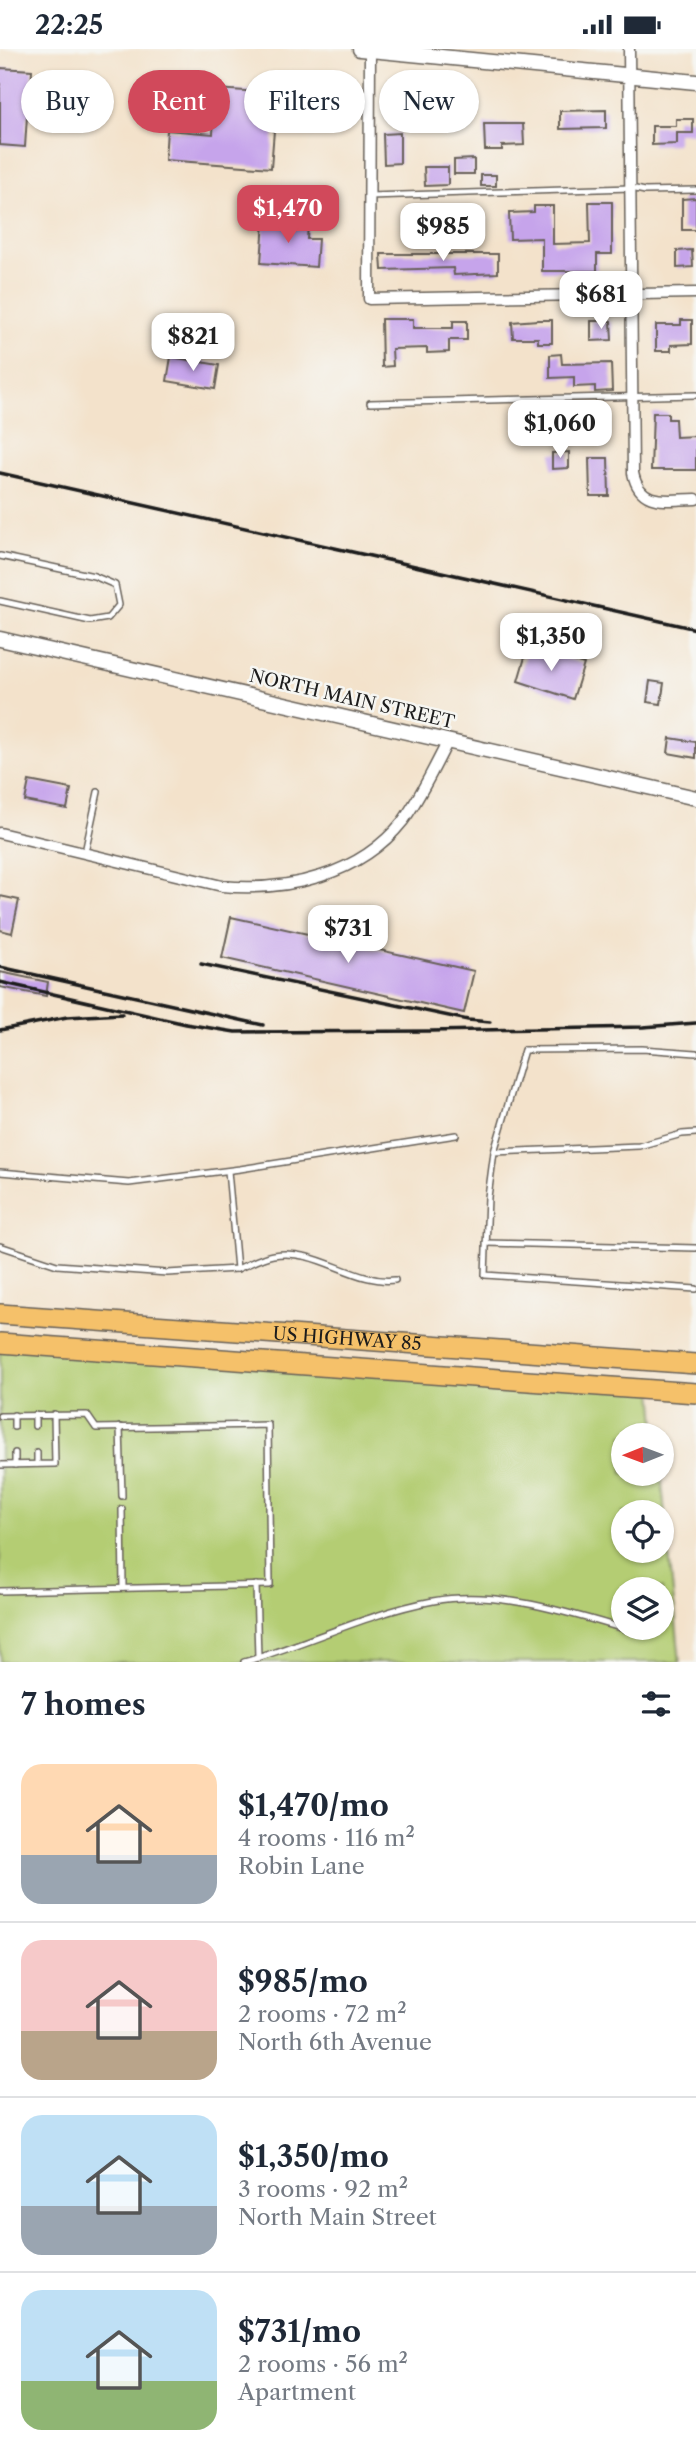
<!DOCTYPE html>
<html lang="en">
<head>
<meta charset="utf-8">
<style>
  body { margin:0; font-family:"Libre Caslon Text",serif; background:#f6f6f7; color:#1f2937; height:100vh; display:flex; flex-direction:column; font-size:26px; white-space:nowrap }
  * { box-sizing:border-box; margin:0 }
  p { font-size:23px; color:#747a83 }
  .icon { flex:none; width:38px; height:38px; fill:none; stroke:currentColor; stroke-width:2; stroke-linecap:round; stroke-linejoin:round }
  .map { position:relative; height:1613px; overflow:hidden }
  .drawer { display:flex; flex-direction:column; background:#fff; flex:1 }
  .drawer>* { flex:none }
  .top-card { position:absolute; left:21px; top:21px; width:654px; height:63px; display:flex; gap:14px }
  .needle { width:46px; rotate:269deg }
  .buttons { position:absolute; left:611px; top:1374px; display:grid; gap:14px }
  .buttons a { display:grid; place-items:center; width:63px; height:63px; border-radius:50%; background:#fff; box-shadow:0 2px 5px #0004; font-size:35px }
  .price { position:absolute; translate:-50% -60px; padding:0 16px; border-radius:14px; background:#fff; color:#222; font-size:23px; line-height:46px; filter:drop-shadow(0 2px 4px #0008) }
  .price::after { content:''; position:absolute; left:50%; top:42px; width:21px; height:16px; margin-left:-10px; background:inherit; clip-path:polygon(0 0,100% 0,50% 100%) }
  .price.active { background:#d1495b; color:#fff }
  ul { padding:0; list-style:none }
  li { display:flex; align-items:center; gap:21px; height:175px; padding:0 21px }
  li+li { border-top:2px solid #e0e1e3 }
  li span { display:grid; place-items:center; flex:none; width:196px; height:140px; border-radius:21px; color:#555 }
  li>.icon { margin-inline-start:auto }
  span .icon { width:84px; height:84px; fill:#fffc; stroke-width:1 }
  li b { font-size:30px }
  h2 { display:flex; justify-content:space-between; align-items:center; height:84px; padding:0 21px; font-size:30px }
  .pill { padding:0 24px; border-radius:32px; background:#fff; box-shadow:0 2px 5px #0004; font-size:24px; line-height:63px }
  .pill.active { background:#d1495b; color:#fff }
  .status { display:flex; justify-content:space-between; align-items:center; height:49px; padding:0 35px; background:#fff; direction:ltr }
  .status svg { height:19px; fill:currentColor }
  .map>svg:first-child { display:block }
  .green { fill:#b4cd73; stroke:#687448; stroke-width:2; fill-rule:evenodd }
  .building { fill:#c6a4eb }
  .lines { fill:none; stroke-linecap:round; stroke-linejoin:round }
  .service-casing { stroke:#676159; stroke-width:8 }
  .minor-casing { stroke:#676159; stroke-width:13 }
  .tertiary-casing { stroke:#676159; stroke-width:17 }
  .trunk-casing { stroke:#676159; stroke-width:22 }
  .service { stroke:#fff; stroke-width:5 }
  .minor { stroke:#fff; stroke-width:10 }
  .tertiary { stroke:#fff; stroke-width:14 }
  .trunk { stroke:#f5c16b; stroke-width:19 }
  .rail { stroke:#1c1c1c; stroke-width:3.5 }
  .labels { text-anchor:middle; stroke-width:5; stroke-linejoin:round; paint-order:stroke }
  .street-label { font-size:18px; fill:#1c1c1c; stroke:#f6f6f2 }
</style>
</head>
<body>
<div class="status"><b>22:25</b><svg viewBox="0 0 49 12"><path d="M0 12V9h3v3zM5 12V6h3v6zM10 12V3h3v9zM15 12V0h3v12zM26 1h20v11H26zM47 4h2v5h-2z"/></svg></div>
<div class="map">
<svg width="696" height="1613" viewBox="0 0 696 1613">
  <rect width="100%" height="100%" fill="#f6f6f2"/>
  <filter id="ink" filterUnits="userSpaceOnUse"><feTurbulence type="fractalNoise" baseFrequency=".0143" numOctaves="2"/><feDisplacementMap in="SourceGraphic" scale="14" xChannelSelector="R" yChannelSelector="G"/><feConvolveMatrix kernelMatrix="1 2 1 2 8 2 1 2 1" color-interpolation-filters="sRGB"/></filter>
  <filter id="wash" filterUnits="userSpaceOnUse"><feTurbulence type="fractalNoise" baseFrequency=".00686" numOctaves="4" result="noise"/><feDisplacementMap in="SourceGraphic" scale="28" xChannelSelector="R" yChannelSelector="G"/><feGaussianBlur stdDeviation="1.57" result="paint"/><feColorMatrix in="noise" values="0 0 0 0 0 0 0 0 0 0 0 0 0 0 0 0 0 1.4 0 .05"/><feComposite in="paint" operator="in"/></filter>
  <g filter="url(#wash)">
    <rect width="100%" height="100%" fill="#f3e2cb"/>
    <path class="green" d="M 0,1294 L 653,1341 L 657,1386 L 623,1386 L 623,1424 L 661,1425 L 680,1613 L 0,1613 ZM 623,1463 L 662,1463 L 662,1502 L 623,1502 ZM 623,1540 L 662,1540 L 662,1578 L 623,1578 Z"/>
    <g id="blocks">
      <g class="building">
        <polygon points="0,19 32,21 31,42 37,42 35,68 27,67 25,98 0,96"/>
        <polygon points="216,40 277,44 271,119 165,111 167,81 213,85"/>
        <polygon points="606,61 606,79 560,80 560,62"/>
        <polygon points="676,70 693,70 693,84 677,84 677,95 652,96 652,77 676,77"/>
        <polygon points="484,75 523,75 524,96 502,97 502,101 485,101"/>
        <polygon points="400,84 400,114 384,115 383,85"/>
        <polygon points="474,110 474,125 454,125 454,111"/>
        <polygon points="424,118 448,118 448,136 425,137"/>
        <rect x="481" y="126" width="15" height="11"/>
        <polygon points="696,149 696,181 682,181 682,150"/>
        <polygon points="589,153 612,153 612,205 597,205 597,222 542,222 542,189 510,190 509,164 534,163 534,157 553,157 553,195 590,194"/>
        <polygon points="264,172 308,176 307,190 318,190 316,218 261,214"/>
        <polygon points="692,201 693,218 677,219 677,202"/>
        <polygon points="381,205 498,205 498,224 454,226 453,219 382,221"/>
        <polygon points="381,270 413,270 413,279 453,279 453,272 467,272 467,291 449,291 449,303 427,304 427,299 392,300 393,317 382,318"/>
        <polygon points="538,271 552,271 552,294 538,294 538,289 513,289 512,273"/>
        <polygon points="681,271 692,271 692,295 671,296 671,302 656,302 656,276 681,276"/>
        <polygon points="591,272 611,272 612,291 591,292"/>
        <polygon points="561,305 562,315 611,314 612,342 595,343 595,337 574,338 574,328 550,329 550,306"/>
        <polygon points="171,308 219,316 215,340 167,332"/>
        <polygon points="653,364 668,364 668,370 675,370 676,388 696,387 696,421 651,421"/>
        <polygon points="569,403 569,419 552,420 552,404"/>
        <polygon points="589,409 608,409 609,447 590,447"/>
        <polygon points="528,598 584,615 573,650 518,632"/>
        <polygon points="650,632 664,634 661,655 647,653"/>
        <polygon points="670,689 696,693 696,709 668,704"/>
        <polygon points="29,732 71,740 67,760 25,752"/>
        <polygon points="0,847 19,851 12,884 0,881"/>
        <polygon points="231,868 474,922 464,964 222,909"/>
        <polygon points="0,923 48,933 46,947 0,938"/>
      </g>
    </g>
  </g>
  <g filter="url(#ink)">
    <use href="#blocks" fill-opacity="0" stroke="#676159" stroke-width="2"/>
    <g class="lines">
      <g class="service-casing">
        <g id="service">
          <polyline points="369,147 631,139 645,142 696,141"/>
          <polyline points="370,354 696,346"/>
          <polyline points="0,507 94,527 115,536 119,556 108,569 90,572 0,552"/>
          <polyline points="85,803 98,743"/>
          <polyline points="696,1084 682,1085 639,1097 494,1103 488,1148 485,1226 696,1240"/>
          <polyline points="494,1103 524,1001 642,1000 696,1004"/>
          <polyline points="0,1123 129,1134 240,1120 456,1086"/>
          <polyline points="486,1194 696,1199"/>
          <polyline points="0,1197 57,1216 167,1224 237,1220 228,1122"/>
          <path d="M 237,1220 C 248,1216 261,1208 273,1206 C 317,1198 354,1236 395,1231"/>
          <polyline points="14,1366 14,1378"/>
          <polyline points="35,1366 35,1377"/>
          <polyline points="0,1367 87,1366 96,1379 268,1376 270,1536 0,1542"/>
          <polyline points="120,1378 122,1447"/>
          <polyline points="15,1404 15,1416"/>
          <polyline points="37,1404 37,1415"/>
          <polyline points="0,1416 55,1415 54,1365"/>
          <polyline points="122,1460 123,1539"/>
          <polyline points="256,1536 258,1609"/>
          <path d="M 244,1613 C 307,1595 368,1564 433,1552 C 500,1539 578,1567 642,1585"/>
        </g>
      </g>
      <g class="minor-casing">
        <g id="minor">
          <path d="M 629,0 L 633,424 C 640,459 668,450 696,450"/>
          <polyline points="370,1 369,250 696,244"/>
          <path d="M 0,784 L 222,837 C 288,843 360,826 403,772 C 421,747 434,719 448,692"/>
        </g>
      </g>
      <g class="tertiary-casing">
        <g id="tertiary">
          <polyline points="360,0 696,33"/>
          <polyline points="0,590 696,749"/>
        </g>
      </g>
      <g class="trunk-casing">
        <g id="trunk">
          <path id="s1" d="M 0,1265 L 696,1315"/>
          <polyline points="0,1294 696,1344"/>
        </g>
      </g>
      <use href="#service" class="service"/>
      <use href="#minor" class="minor"/>
      <use href="#tertiary" class="tertiary"/>
      <use href="#trunk" class="trunk"/>
      <g class="rail">
        <polyline points="0,424 696,580"/>
        <polyline points="201,915 468,971 490,973"/>
        <polyline points="0,918 263,976"/>
        <polyline points="0,933 186,975 235,983 431,982 643,978 696,974"/>
        <polyline points="0,981 67,968 122,965"/>
      </g>
    </g>
  </g>
  <g class="labels">
    <g class="street-label">
      <text transform="translate(352 650) rotate(13)" y="6">NORTH MAIN STREET</text>
      <text dy="6" stroke="none"><textPath href="#s1" startOffset="348">US HIGHWAY 85</textPath></text>
    </g>
  </g>
</svg>
<div class="buttons">
<a><svg class="needle" viewBox="-14 -14 28 28"><path d="M0-13l5 13h-10z" fill="#e53935"/><path d="M0 13l5-13h-10z" fill="#747a83"/></svg></a>
<a><svg class="icon" aria-label="locate" viewBox="0 0 24 24"><circle cx="12" cy="12" r="6"/><path d="M12 2v4M12 18v4M2 12h4M18 12h4"/></svg></a>
<a><svg class="icon" aria-label="layers" viewBox="0 0 24 24"><path d="M12 4l9 5-9 5-9-5zM3 14l9 5 9-5"/></svg></a>
</div>
<b class="price active" style="left:288px;top:196px">$1,470</b>
<b class="price" style="left:443px;top:214px">$985</b>
<b class="price" style="left:601px;top:282px">$681</b>
<b class="price" style="left:193px;top:324px">$821</b>
<b class="price" style="left:560px;top:411px">$1,060</b>
<b class="price" style="left:551px;top:624px">$1,350</b>
<b class="price" style="left:348px;top:916px">$731</b>
<div class="top-card">
<a class="pill">Buy</a>
<a class="pill active">Rent</a>
<a class="pill">Filters</a>
<a class="pill">New</a>
</div>
</div>
<section class="drawer">
<h2>7 homes<svg class="icon" aria-label="filters" viewBox="0 0 24 24"><path d="M4 7h16M4 17h16"/><circle cx="9" cy="7" r="2"/><circle cx="15" cy="17" r="2"/></svg></h2>
<ul>
<li><span style="background:linear-gradient(#ffd9b3 65%,#9aa5b1 0)"><svg class="icon" aria-label="home" viewBox="0 0 24 24"><path d="M3 11l9-7 9 7M6 9v11h12V9"/></svg></span><div><b>$1,470/mo</b><p>4 rooms · 116 m²</p><p>Robin Lane</p></div></li>
<li><span style="background:linear-gradient(#f6c9c9 65%,#b9a48a 0)"><svg class="icon" aria-label="home" viewBox="0 0 24 24"><path d="M3 11l9-7 9 7M6 9v11h12V9"/></svg></span><div><b>$985/mo</b><p>2 rooms · 72 m²</p><p>North 6th Avenue</p></div></li>
<li><span style="background:linear-gradient(#bfe0f5 65%,#9aa5b1 0)"><svg class="icon" aria-label="home" viewBox="0 0 24 24"><path d="M3 11l9-7 9 7M6 9v11h12V9"/></svg></span><div><b>$1,350/mo</b><p>3 rooms · 92 m²</p><p>North Main Street</p></div></li>
<li><span style="background:linear-gradient(#bfe0f5 65%,#8fb573 0)"><svg class="icon" aria-label="home" viewBox="0 0 24 24"><path d="M3 11l9-7 9 7M6 9v11h12V9"/></svg></span><div><b>$731/mo</b><p>2 rooms · 56 m²</p><p>Apartment</p></div></li>
</ul>
</section>
</body>
</html>
